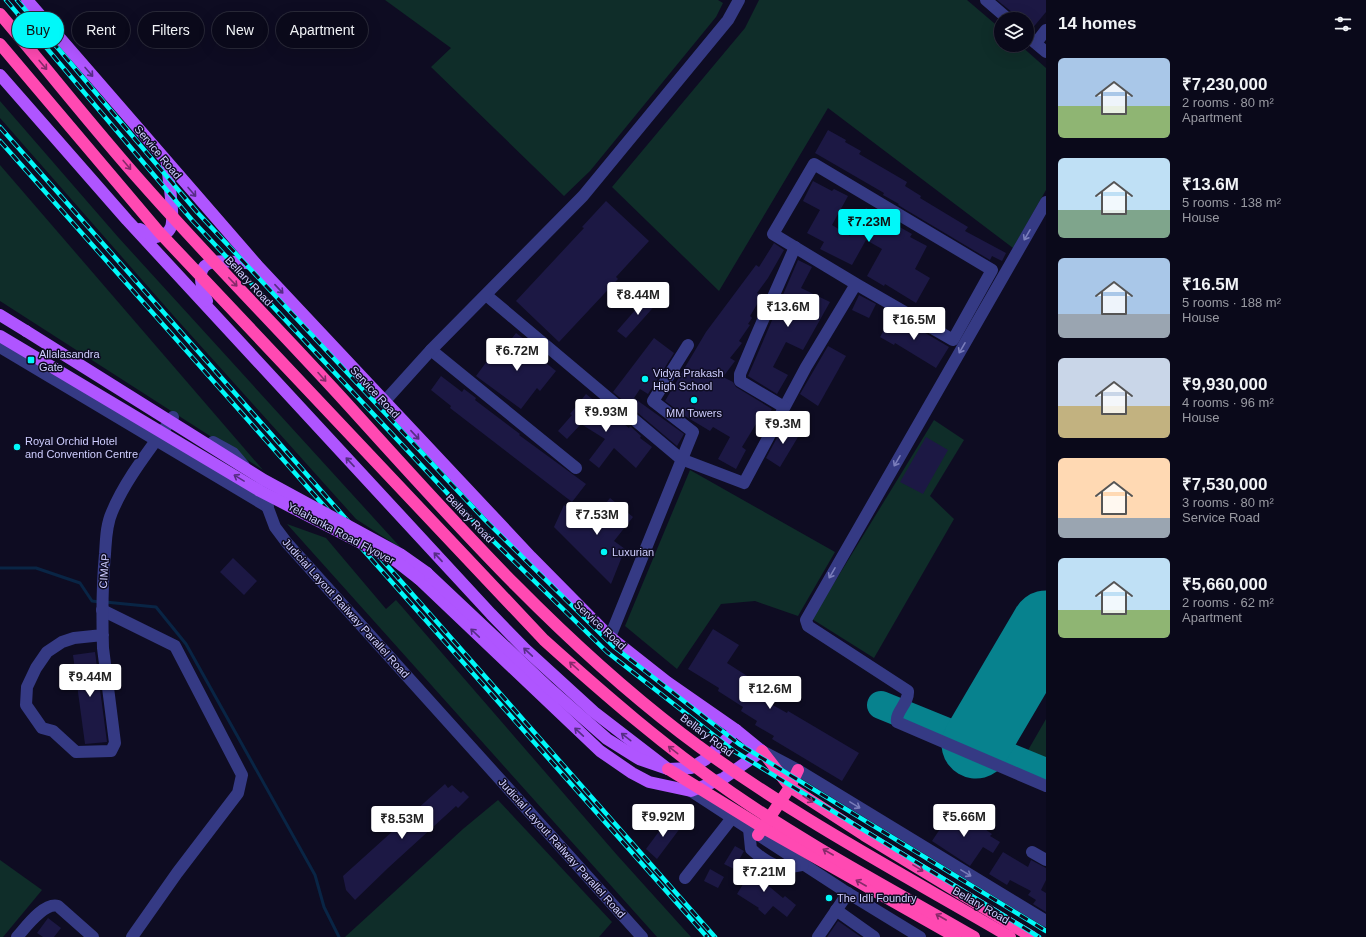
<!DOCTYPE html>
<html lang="en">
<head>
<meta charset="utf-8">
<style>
  body { margin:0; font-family:Arial,sans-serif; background:#181727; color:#f1f3f6; height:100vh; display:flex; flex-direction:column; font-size:15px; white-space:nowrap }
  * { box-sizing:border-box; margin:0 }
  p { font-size:13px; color:#999aa2 }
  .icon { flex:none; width:22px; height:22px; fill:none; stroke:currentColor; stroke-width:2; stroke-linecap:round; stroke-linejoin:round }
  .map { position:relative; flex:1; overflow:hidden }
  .details { display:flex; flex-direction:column; background:#0a091a; width:320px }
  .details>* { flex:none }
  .hud { position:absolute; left:12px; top:12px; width:380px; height:36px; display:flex; gap:8px }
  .controls { position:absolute; left:994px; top:12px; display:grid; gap:8px }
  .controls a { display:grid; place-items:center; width:40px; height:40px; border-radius:50%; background:#0a091a; box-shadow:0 4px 16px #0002,0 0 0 1px #2a2a39; font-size:20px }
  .price { position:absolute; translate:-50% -34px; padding:0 9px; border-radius:4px; background:#fff; color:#222; font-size:13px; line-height:26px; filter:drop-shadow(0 1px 2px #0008) }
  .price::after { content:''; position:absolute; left:50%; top:24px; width:12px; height:9px; margin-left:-6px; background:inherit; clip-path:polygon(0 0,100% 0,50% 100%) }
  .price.active { background:#00f8f9; color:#111 }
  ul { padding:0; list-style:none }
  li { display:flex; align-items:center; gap:12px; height:100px; padding:0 12px }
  li span { display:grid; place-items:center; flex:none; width:112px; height:80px; border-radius:6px; color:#555 }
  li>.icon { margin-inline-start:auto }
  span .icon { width:48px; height:48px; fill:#fffc; stroke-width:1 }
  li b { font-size:17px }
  h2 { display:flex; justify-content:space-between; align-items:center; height:48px; padding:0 12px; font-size:17px }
  .chip { padding:0 14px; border-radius:18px; background:#0a091a; box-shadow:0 4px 16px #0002,0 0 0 1px #2a2a39; font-size:14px; line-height:36px }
  .chip.active { background:#00f8f9; color:#111 }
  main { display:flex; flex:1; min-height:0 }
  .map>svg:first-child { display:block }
  .green { fill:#0f2d29 }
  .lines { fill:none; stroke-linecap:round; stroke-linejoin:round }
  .stream { stroke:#092545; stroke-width:3 }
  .taxiway { stroke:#07828e; stroke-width:28 }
  .runway { stroke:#07828e; stroke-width:69 }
  .building { fill:#1c1844 }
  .minor { stroke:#353a84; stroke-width:12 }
  .major { stroke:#af55ff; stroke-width:12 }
  .highway { stroke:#ff49b2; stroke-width:12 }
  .rail-casing { stroke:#00f8f9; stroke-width:4.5 }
  .rail { stroke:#0e0c22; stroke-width:3; stroke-dasharray:9; stroke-linecap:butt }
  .minor-bridge { stroke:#353a84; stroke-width:12 }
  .major-bridge { stroke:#af55ff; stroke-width:12 }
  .highway-bridge { stroke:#ff49b2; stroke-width:12 }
  .oneway { stroke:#862a6a }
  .oneway2 { stroke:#562d85 }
  .oneway3 { stroke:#7a7dbb }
  .poi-dot { fill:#00f8f9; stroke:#0e0c22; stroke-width:1.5 }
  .labels { text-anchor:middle; stroke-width:3; stroke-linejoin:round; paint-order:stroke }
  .street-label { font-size:11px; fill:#cfceff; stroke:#0e0c22 }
  .poi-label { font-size:11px; fill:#cfceff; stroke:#0e0c22; text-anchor:start }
</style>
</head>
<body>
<main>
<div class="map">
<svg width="1046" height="937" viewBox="0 0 1046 937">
  <rect width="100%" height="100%" fill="#0e0c22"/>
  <g class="green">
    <polygon points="385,0 718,0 723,3 716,17 590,171 564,196 431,67 451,48"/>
    <polygon points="759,0 967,0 1001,29 1001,45 1020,45 1046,68 1046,190 1013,248 828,108 719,291 612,187 745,28"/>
    <polygon points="0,101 118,237 402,549 356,519 172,314 0,118"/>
    <polygon points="0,165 263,470 0,301"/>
    <polygon points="934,420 964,440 930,496 954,519 874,658 812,619"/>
    <polygon points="690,470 835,552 798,616 755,601 721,604 677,669 625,626"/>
    <polygon points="287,524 326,538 386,609 396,600 617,855 691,937 657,937"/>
    <polygon points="1046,719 1046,760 1027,752"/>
    <polygon points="498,800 612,922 599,937 345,937 463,829"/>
    <polygon points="0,860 42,890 3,937 0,937"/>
  </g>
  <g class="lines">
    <g class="stream">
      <polyline points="0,568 36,568 80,583 92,601 100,602"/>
      <polyline points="105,602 156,607 186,644 315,875 324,907 339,937"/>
    </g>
    <polyline class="taxiway" points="881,705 1046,772"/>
    <polyline class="runway" points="976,744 1046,625"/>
  </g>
  <g class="building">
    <polygon points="997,0 1046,0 1046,12 1031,30 1027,29 1027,19 1015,19 1013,13"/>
    <polygon points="828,130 846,140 845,142 861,151 859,154 907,182 905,186 921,196 920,198 968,227 965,231 1006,253 1002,261 992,256 990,260 898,205 899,204 883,195 884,193 815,153"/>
    <polygon points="813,181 832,191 834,189 848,196 832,225 850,236 866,208 912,234 910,237 927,246 915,269 930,278 916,303 885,284 884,286 867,276 882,249 866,240 852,265 820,249 824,242 807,233 820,210 803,201"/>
    <polygon points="606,201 649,241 616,277 618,279 559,342 516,301 584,228 582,227"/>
    <polygon points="774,243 784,250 768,278 757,293 762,296 750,316 752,318 748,324 750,325 739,341 742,343 730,358 735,361 723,377 733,382 736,387 772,409 769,414 771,416 767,423 759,419 742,447 746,450 736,469 718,459 730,437 713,427 710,431 685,416 665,401 706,332 756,265 759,267"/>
    <polygon points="798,260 812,267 801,288 830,302 803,350 786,342 773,367 788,375 777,394 748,376"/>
    <polygon points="650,293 659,301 626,338 617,331"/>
    <polygon points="859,295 876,304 869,318 852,310"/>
    <polygon points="893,314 949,347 936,368 895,343 894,345 880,337"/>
    <polygon points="516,333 543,353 540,358 556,371 540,391 537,388 521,409 476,376 490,357 494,361"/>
    <polygon points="654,338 674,353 648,394 640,389 634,398 684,434 677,446 613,392"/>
    <polygon points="828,346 846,356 818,406 800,394"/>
    <polygon points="441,376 462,392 464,389 476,398 475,400 520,434 519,435 586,484 572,502 450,408 451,406 431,390"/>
    <polygon points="586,394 629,428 630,426 641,436 640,438 652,447 636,468 614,448 599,468 589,460 605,439 581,424 567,439 558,431 572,415 570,414"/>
    <polygon points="785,423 801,432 780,467 766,458"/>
    <polygon points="926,437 948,450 923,494 900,482"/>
    <polygon points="610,498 633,517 614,541 625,549 611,584 554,527 564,505 590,524"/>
    <polygon points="233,558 257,581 244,595 220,572"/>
    <polygon points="713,629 739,645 727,663 755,681 748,691 787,713 788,711 859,753 842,781 772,739 774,736 755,725 757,721 741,711 743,707 718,691 719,688 688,669"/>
    <polygon points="95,652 107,742 85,744 73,655"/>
    <polygon points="445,784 448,788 452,785 461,793 463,791 469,797 458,808 456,806 388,868 355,900 346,890 343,876"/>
    <polygon points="954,808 992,834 990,836 1000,842 993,853 983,847 970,866 932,841"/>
    <polygon points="669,818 681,827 657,859 646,849"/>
    <polygon points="735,846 744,851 734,869 724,864"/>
    <polygon points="1003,852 1028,867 1031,860 1046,868 1046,880 1041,890 1046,893 1046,912 1033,904 1036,900 1028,895 1031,891 1010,880 1007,885 989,874"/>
    <polygon points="756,863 772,872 765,883 783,898 785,896 796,905 787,917 773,906 765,915 758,909 759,908 737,894"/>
    <polygon points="710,869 724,877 718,888 704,881"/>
    <polygon points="48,918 61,928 54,937 43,937 37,933"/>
    <polygon points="838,921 861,937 827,937"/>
  </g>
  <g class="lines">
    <g class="minor">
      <polyline points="986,0 1008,19"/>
      <polyline points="1027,36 1046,52"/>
      <polyline points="1036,43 1046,30"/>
      <path d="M 1046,202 L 806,620 L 808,626 L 908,691 C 909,703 895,712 897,722 L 1046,786"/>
      <polyline points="486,295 681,459 744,483 806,367 856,284 773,234 814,164 992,270 953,340 856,284"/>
      <polyline points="0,347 268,507"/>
      <polyline points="431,350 576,468"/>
      <polyline points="384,402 431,350 583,196 728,20 739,0"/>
      <polyline points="784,407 740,381 740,374 756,336 795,247"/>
      <polyline points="213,442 233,453 244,466"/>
      <polyline points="260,487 275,527 287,543 642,937"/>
      <polyline points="102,610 175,646 242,775 238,793 177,873 132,937"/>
      <path d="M 103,635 L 74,638 L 62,642 L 47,652 L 36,668 L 27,687 L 26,705 L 42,728 L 53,731 L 76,752 L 111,751 L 115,743 L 103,648 C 102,616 102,585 105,554 C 106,540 106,525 112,512 C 126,478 152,447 173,417"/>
      <polyline points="610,637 693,432 653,401 688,345"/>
      <polyline points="762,751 798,770 1046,921"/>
      <polyline points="691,791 843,890 920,937"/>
      <path d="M 749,829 L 751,849 C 769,865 780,870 803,865"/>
      <polyline points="1032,852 1046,860"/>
      <polyline points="685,878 732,818"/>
      <polyline points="836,910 874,937"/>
      <path d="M 17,937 C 26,927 44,902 58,906 L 93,937"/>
      <polyline points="818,937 848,893"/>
    </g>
    <g class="major">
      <polyline points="27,0 256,264 531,557 610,637 667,682 736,730 762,751 724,778 691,791 649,782 632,773 600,751 419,579"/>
      <polyline points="0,75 127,220 491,614 525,649 594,712 668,769"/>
      <path d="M 140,229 L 156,237 C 163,235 168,234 171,227 C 175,216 168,177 167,164"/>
      <path d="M 207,301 C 186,251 222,261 256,264"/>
      <polyline points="0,315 26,331"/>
      <polyline points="427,573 549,688 607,739 639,759 668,769 691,768 706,759 736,730"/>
    </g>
    <g class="highway">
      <polyline points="762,751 790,787 864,835 1032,937"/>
      <polyline points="668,769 762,827 956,937"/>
      <polyline points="758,835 790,787 798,770"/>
    </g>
    <g class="rail-casing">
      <g id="rail">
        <polyline points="6,0 192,220 478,526 607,652 734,751 1039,937"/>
        <polyline points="17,0 197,212 484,519 613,646 739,744 1046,931"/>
        <polyline points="0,127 715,937"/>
        <polyline points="0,141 707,937"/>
      </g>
    </g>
    <use href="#rail" class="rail"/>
    <polyline class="minor-bridge" points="0,348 18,347"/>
    <g class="major-bridge">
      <polyline points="26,331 264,480 400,554 427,573"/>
      <polyline points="0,336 260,491 396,561 419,579"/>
    </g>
    <g class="highway-bridge">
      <path d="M 0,14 C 48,70 94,129 143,184 C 210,260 282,332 350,407 C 454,522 558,639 681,733 C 783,811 899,872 1010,937"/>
      <path d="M 0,44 L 159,232 L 544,640 C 604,694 665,747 732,793 C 809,846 893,890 974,937"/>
    </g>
  </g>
  <defs><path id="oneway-shaft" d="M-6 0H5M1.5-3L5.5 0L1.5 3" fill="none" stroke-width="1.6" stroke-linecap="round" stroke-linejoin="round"/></defs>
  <g class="oneway">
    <use href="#oneway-shaft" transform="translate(43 65) rotate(50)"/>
    <use href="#oneway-shaft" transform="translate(127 165) rotate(50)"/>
    <use href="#oneway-shaft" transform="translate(233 282) rotate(46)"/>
    <use href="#oneway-shaft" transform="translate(322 377) rotate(48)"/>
    <use href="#oneway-shaft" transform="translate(574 666) rotate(-138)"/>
    <use href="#oneway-shaft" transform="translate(673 750) rotate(-142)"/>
    <use href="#oneway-shaft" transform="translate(808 799) rotate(33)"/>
    <use href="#oneway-shaft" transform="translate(828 852) rotate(-150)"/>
    <use href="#oneway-shaft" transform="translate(918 868) rotate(31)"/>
    <use href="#oneway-shaft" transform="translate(861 883) rotate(-150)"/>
    <use href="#oneway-shaft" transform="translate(941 917) rotate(-150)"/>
  </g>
  <g class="oneway2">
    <use href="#oneway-shaft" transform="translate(89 72) rotate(49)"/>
    <use href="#oneway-shaft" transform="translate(192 192) rotate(49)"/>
    <use href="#oneway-shaft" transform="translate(279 289) rotate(47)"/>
    <use href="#oneway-shaft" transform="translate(415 435) rotate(47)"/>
    <use href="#oneway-shaft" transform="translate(350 462) rotate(-133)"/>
    <use href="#oneway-shaft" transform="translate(239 478) rotate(-149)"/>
    <use href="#oneway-shaft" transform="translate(438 557) rotate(-133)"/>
    <use href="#oneway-shaft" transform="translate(475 633) rotate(-136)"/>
    <use href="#oneway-shaft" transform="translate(528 652) rotate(-137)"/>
    <use href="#oneway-shaft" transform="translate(579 732) rotate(-137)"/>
    <use href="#oneway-shaft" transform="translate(626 737) rotate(-142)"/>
  </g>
  <g class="oneway3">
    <use href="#oneway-shaft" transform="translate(1027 235) rotate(120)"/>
    <use href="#oneway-shaft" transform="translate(962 348) rotate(120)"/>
    <use href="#oneway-shaft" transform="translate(897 461) rotate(120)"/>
    <use href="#oneway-shaft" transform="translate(832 573) rotate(120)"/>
    <use href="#oneway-shaft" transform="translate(855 805) rotate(31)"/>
    <use href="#oneway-shaft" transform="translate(966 873) rotate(31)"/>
  </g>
  <g class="poi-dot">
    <rect x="27" y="356" width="8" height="8" rx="2"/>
    <circle cx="645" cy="379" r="4"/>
    <circle cx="694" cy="400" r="4"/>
    <circle cx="17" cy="447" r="4"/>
    <circle cx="604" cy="552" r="4"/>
    <circle cx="829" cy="898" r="4"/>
  </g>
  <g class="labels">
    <g class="street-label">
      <text transform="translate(158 152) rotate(50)" y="4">Service Road</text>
      <text transform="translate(249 281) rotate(47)" y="4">Bellary Road</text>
      <text transform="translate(375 392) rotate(47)" y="4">Service Road</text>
      <text transform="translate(470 518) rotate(46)" y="4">Bellary Road</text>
      <text transform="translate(341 533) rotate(28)" y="4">Yelahanka Road Flyover</text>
      <text transform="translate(104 571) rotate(-86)" y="4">CIMAP</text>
      <text transform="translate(346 608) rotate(48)" y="4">Judicial Layout Railway Parallel Road</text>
      <text transform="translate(600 625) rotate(43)" y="4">Service Road</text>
      <text transform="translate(707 735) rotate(37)" y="4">Bellary Road</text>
      <text transform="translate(562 848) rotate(48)" y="4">Judicial Layout Railway Parallel Road</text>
      <text transform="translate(981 905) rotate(30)" y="4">Bellary Road</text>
    </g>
    <g class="poi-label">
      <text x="39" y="358">Allalasandra<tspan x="39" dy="13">Gate</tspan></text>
      <text x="653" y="377">Vidya Prakash<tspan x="653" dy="13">High School</tspan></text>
      <text x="694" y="417" text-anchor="middle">MM Towers</text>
      <text x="25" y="445">Royal Orchid Hotel<tspan x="25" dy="13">and Convention Centre</tspan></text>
      <text x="612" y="556">Luxurian</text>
      <text x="837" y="902">The Idli Foundry</text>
    </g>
  </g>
</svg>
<div class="controls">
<a><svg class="icon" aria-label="layers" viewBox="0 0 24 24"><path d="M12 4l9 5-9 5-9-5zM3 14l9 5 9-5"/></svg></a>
</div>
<b class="price active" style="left:869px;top:243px">₹7.23M</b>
<b class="price" style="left:638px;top:316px">₹8.44M</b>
<b class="price" style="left:788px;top:328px">₹13.6M</b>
<b class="price" style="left:914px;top:341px">₹16.5M</b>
<b class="price" style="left:517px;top:372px">₹6.72M</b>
<b class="price" style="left:606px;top:433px">₹9.93M</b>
<b class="price" style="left:783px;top:445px">₹9.3M</b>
<b class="price" style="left:597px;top:536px">₹7.53M</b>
<b class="price" style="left:90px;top:698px">₹9.44M</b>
<b class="price" style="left:770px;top:710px">₹12.6M</b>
<b class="price" style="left:663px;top:838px">₹9.92M</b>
<b class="price" style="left:964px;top:838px">₹5.66M</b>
<b class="price" style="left:402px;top:840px">₹8.53M</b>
<b class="price" style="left:764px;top:893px">₹7.21M</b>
<div class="hud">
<a class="chip active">Buy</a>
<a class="chip">Rent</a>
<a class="chip">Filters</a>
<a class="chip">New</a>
<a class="chip">Apartment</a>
</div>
</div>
<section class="details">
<h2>14 homes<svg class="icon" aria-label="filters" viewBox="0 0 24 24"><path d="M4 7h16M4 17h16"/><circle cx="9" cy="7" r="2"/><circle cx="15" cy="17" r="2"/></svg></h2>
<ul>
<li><span style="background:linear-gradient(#a9c7e8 60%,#8fb573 0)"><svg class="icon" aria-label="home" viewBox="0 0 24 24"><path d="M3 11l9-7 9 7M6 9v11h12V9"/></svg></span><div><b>₹7,230,000</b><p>2 rooms · 80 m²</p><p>Apartment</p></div></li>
<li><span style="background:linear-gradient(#bfe0f5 65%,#7fa58c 0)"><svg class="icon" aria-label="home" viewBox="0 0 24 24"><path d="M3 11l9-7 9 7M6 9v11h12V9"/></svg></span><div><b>₹13.6M</b><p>5 rooms · 138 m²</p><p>House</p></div></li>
<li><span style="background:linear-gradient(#a9c7e8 70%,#9aa5b1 0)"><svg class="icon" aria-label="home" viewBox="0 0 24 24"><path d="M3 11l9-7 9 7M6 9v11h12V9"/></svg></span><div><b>₹16.5M</b><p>5 rooms · 188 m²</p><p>House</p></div></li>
<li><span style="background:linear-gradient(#c9d6e8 60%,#c2b280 0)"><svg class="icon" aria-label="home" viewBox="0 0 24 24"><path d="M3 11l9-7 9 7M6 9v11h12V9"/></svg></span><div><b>₹9,930,000</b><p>4 rooms · 96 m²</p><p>House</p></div></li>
<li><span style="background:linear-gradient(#ffd9b3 75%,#9aa5b1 0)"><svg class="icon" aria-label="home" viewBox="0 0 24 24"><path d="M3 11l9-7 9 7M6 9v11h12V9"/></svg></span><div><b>₹7,530,000</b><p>3 rooms · 80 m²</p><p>Service Road</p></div></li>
<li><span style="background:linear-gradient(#bfe0f5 65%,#8fb573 0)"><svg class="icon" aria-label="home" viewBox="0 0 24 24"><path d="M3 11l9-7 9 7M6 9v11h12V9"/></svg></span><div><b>₹5,660,000</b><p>2 rooms · 62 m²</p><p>Apartment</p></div></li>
</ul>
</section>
</main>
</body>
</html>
